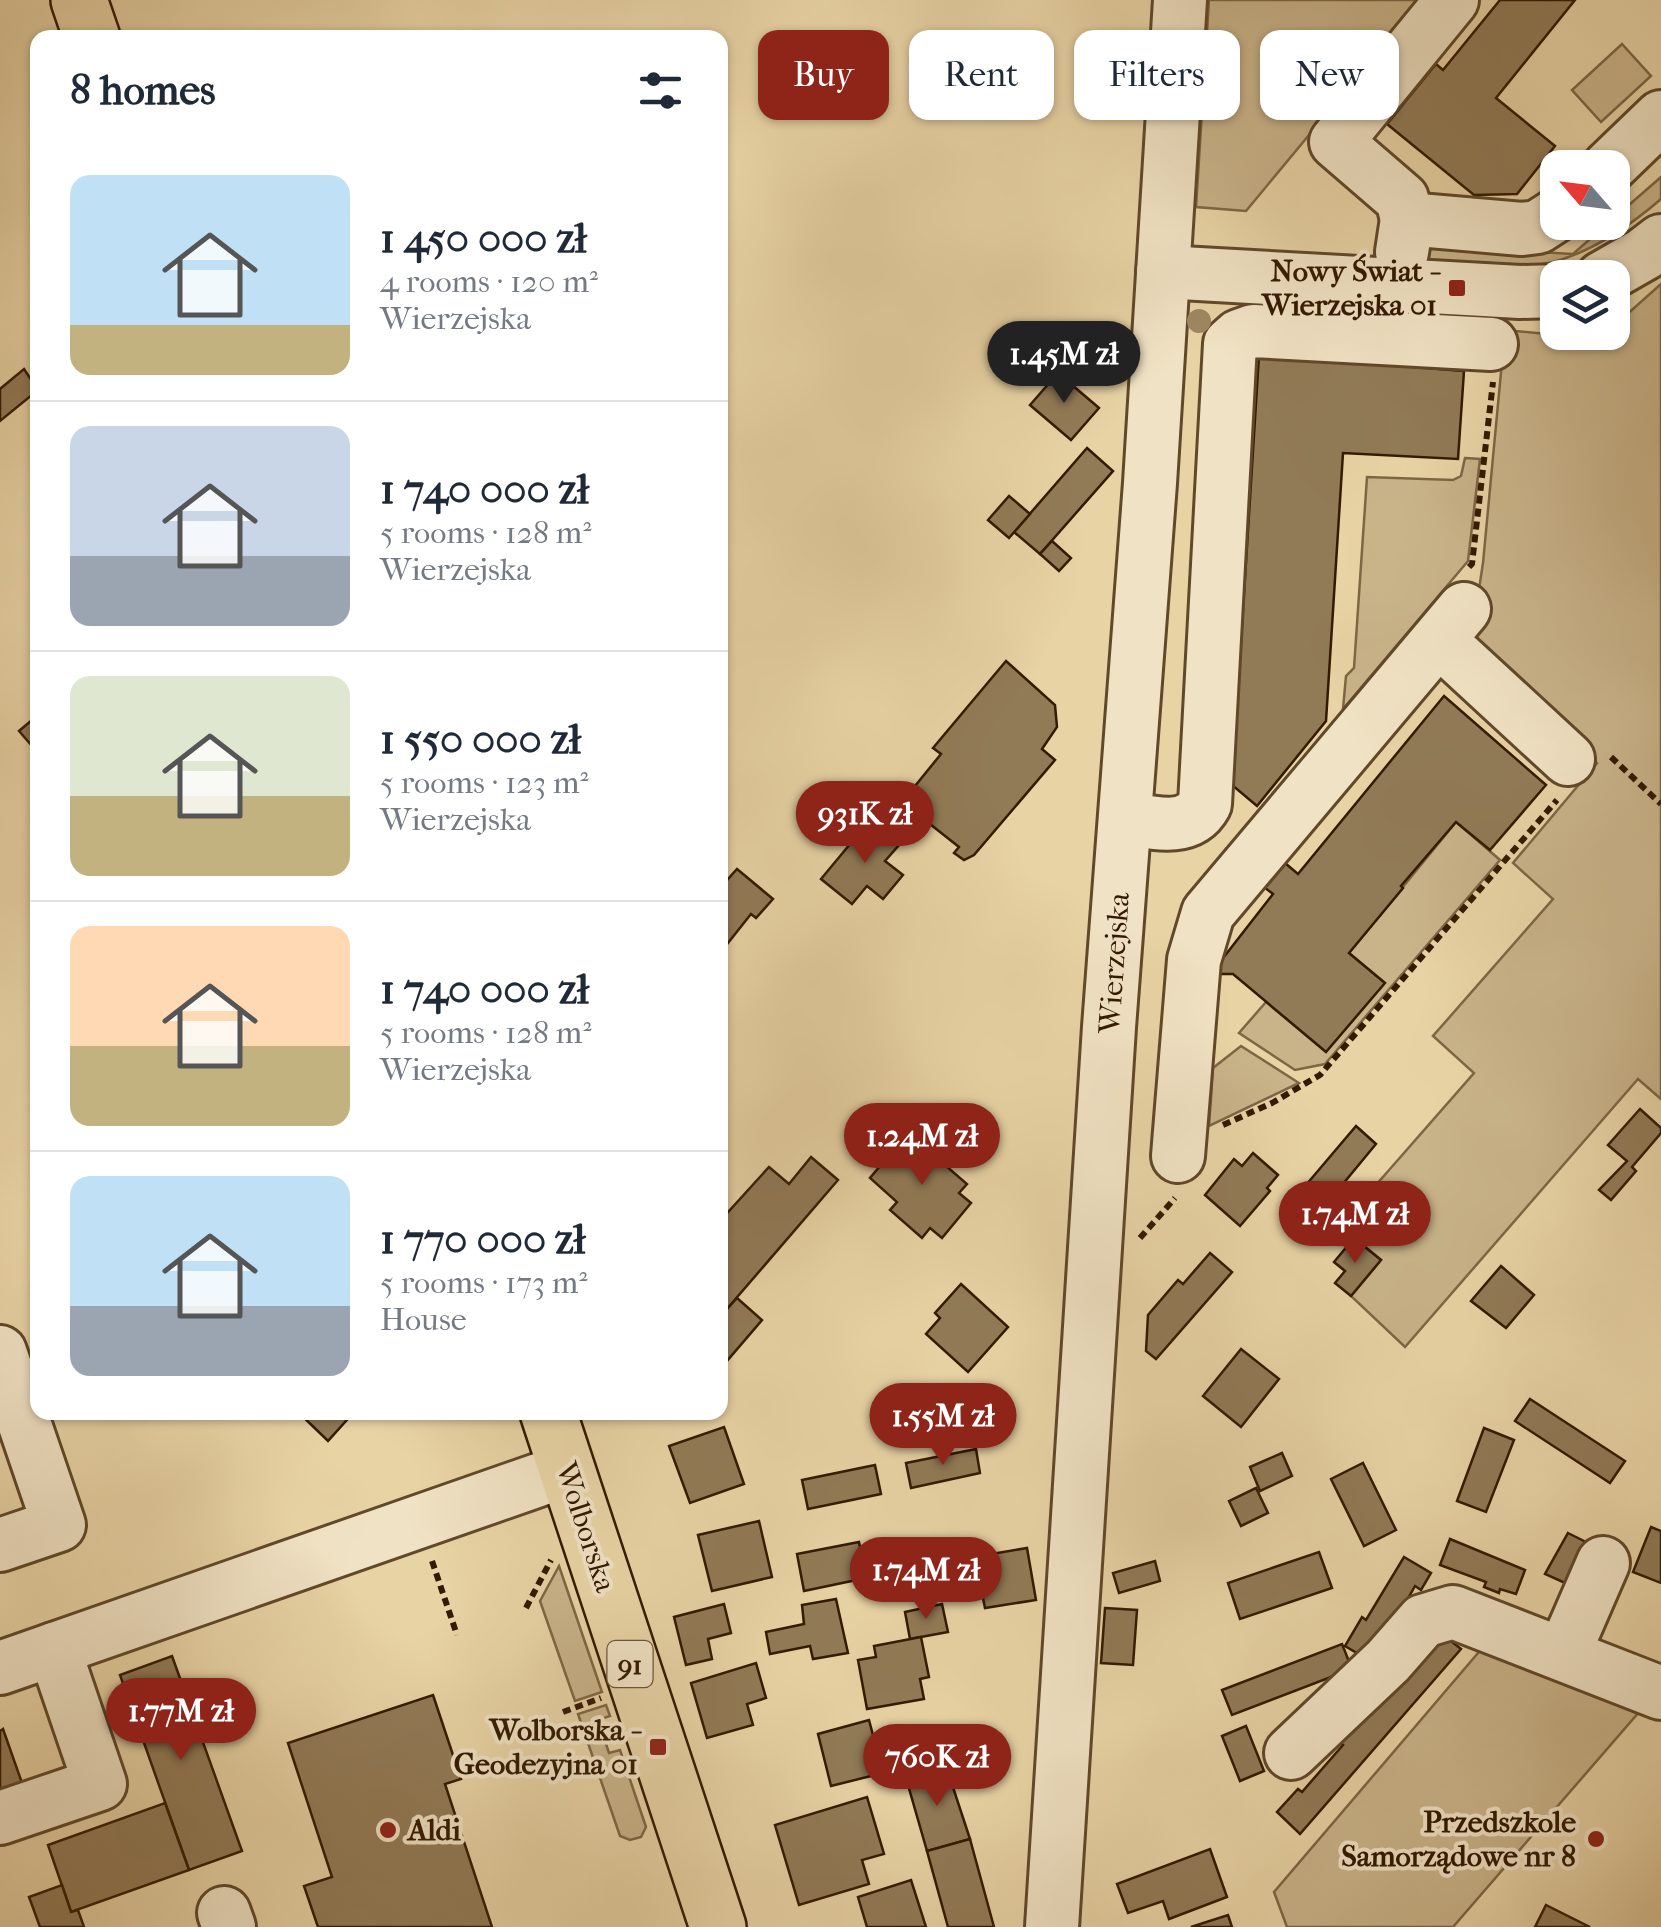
<!DOCTYPE html>
<html lang="en">
<head>
<meta charset="utf-8">
<style>
  body { margin:0; font-family:"IM FELL French Canon",serif; background:#f6f6f7; color:#1f2937; height:100vh; display:flex; flex-direction:column; font-size:38px; white-space:nowrap }
  * { box-sizing:border-box; margin:0 }
  p { font-size:32px; color:#747a83 }
  .icon { flex:none; width:55px; height:55px; fill:none; stroke:currentColor; stroke-width:2; stroke-linecap:round; stroke-linejoin:round }
  .map { position:relative; flex:1; overflow:hidden }
  .details { position:absolute; left:30px; top:30px; width:698px; height:1390px; display:flex; flex-direction:column; background:#fff; border-radius:20px; box-shadow:0 2px 8px #0004 }
  .details>* { flex:none }
  .guide { position:absolute; left:758px; top:30px; width:752px; height:90px; display:flex; gap:20px }
  .needle { width:65px; rotate:298deg }
  .controls { position:absolute; left:1540px; top:150px; display:grid; gap:20px }
  .controls a { display:grid; place-items:center; width:90px; height:90px; border-radius:20px; background:#fff; box-shadow:0 2px 8px #0004; font-size:50px }
  .price { position:absolute; translate:-50% -85px; padding:0 22px; border-radius:35px; background:#8f2418; color:#fff; font-size:32px; line-height:65px; filter:drop-shadow(0 2px 5px #0008) }
  .price::after { content:''; position:absolute; left:50%; top:60px; width:30px; height:22px; margin-left:-15px; background:inherit; clip-path:polygon(0 0,100% 0,50% 100%) }
  .price.selected { background:#222; color:#fff }
  ul { padding:0; list-style:none }
  li { display:flex; align-items:center; gap:30px; height:250px; padding:0 40px }
  li+li { border-top:2px solid #e0e1e3 }
  li span { display:grid; place-items:center; flex:none; width:280px; height:200px; border-radius:20px; color:#555 }
  li>.icon { margin-inline-start:auto }
  span .icon { width:120px; height:120px; fill:#fffc; stroke-width:1 }
  li b { font-size:42px }
  h2 { display:flex; justify-content:space-between; align-items:center; height:120px; padding:0 40px; font-size:42px }
  .pill { padding:0 35px; border-radius:20px; background:#fff; box-shadow:0 2px 8px #0004; font-size:35px; line-height:90px }
  .pill.selected { background:#8f2418; color:#fff }
  .map>svg:first-child { display:block }
  .green { fill:#c9b389; stroke:#7e6644; stroke-width:2.5 }
  .building { fill:#917a56; stroke:#321900; stroke-width:2.5 }
  .lines { fill:none; stroke-linecap:round; stroke-linejoin:round }
  .minor-casing { stroke:#604829; stroke-width:58 }
  .major-casing { stroke:#321900; stroke-width:60 }
  .path { stroke:#321900; stroke-width:6; stroke-dasharray:8 5; stroke-linecap:butt }
  .minor { stroke:#f0e2c4; stroke-width:52 }
  .major { stroke:#e8d3a5; stroke-width:55 }
  .tree { fill:#9d8661 }
  .poi-dot { fill:#8f2418; stroke:#f0e2c4; stroke-width:4 }
  .labels { text-anchor:middle; stroke-width:8; stroke-linejoin:round; paint-order:stroke }
  .shield { fill:#f0e2c4; stroke:#6b553b; stroke-width:2.5 }
  .shield-label { font-size:28px; font-weight:bold; fill:#321900 }
  .poi-label { font-size:30px; font-weight:bold; fill:#321900; stroke:#f0e2c4; text-anchor:end }
  .street-label { font-size:30px; fill:#321900; stroke:#f0e2c4 }
</style>
</head>
<body>
<div class="map">
<svg width="1661" height="1927" viewBox="0 0 1661 1927">
  <rect width="100%" height="100%" fill="#e8d3a5"/>
  <filter id="stains"><feTurbulence type="fractalNoise" baseFrequency=".002" numOctaves="4"/><feColorMatrix values="0 0 0 0 .2 0 0 0 0 .09 0 0 0 0 .02 0 0 0 .5 -.17"/></filter>
  <radialGradient id="worn" r=".72"><stop offset=".6" stop-color="#630" stop-opacity="0"/><stop offset="1" stop-color="#630" stop-opacity=".3"/></radialGradient>
  <g class="green">
    <polygon points="1209,0 1421,0 1246,211 1196,207"/>
    <polygon points="1622,44 1651,76 1601,122 1572,90"/>
    <path d="M 1661,177 L 1661,199 C 1625,230 1580,261 1531,266 C 1496,269 1457,262 1422,260 L 1415,245 L 1573,254 Z"/>
    <polygon points="1661,284 1661,1099 1638,1079 1405,1347 1351,1296 1381,1260 1340,1226 1474,1073 1433,1036 1553,899 1513,863 1597,763 1471,641 1483,563 1505,330 1567,336 1577,333 1612,332 1613,321 1623,318"/>
    <polygon points="1465,458 1480,459 1468,561 1343,709 1346,676 1354,668 1367,477 1453,480 1461,476"/>
    <polygon points="1456,822 1500,860 1325,1064 1295,1070 1239,1033 1266,1002 1325,1051 1384,983 1349,953"/>
    <polygon points="1241,1046 1299,1083 1209,1126 1213,1068"/>
    <polygon points="559,1566 602,1692 575,1701 540,1601"/>
    <polygon points="1484,1646 1646,1704 1453,1927 1287,1927 1274,1892"/>
    <polygon points="606,1705 610,1716 598,1720 609,1753 620,1750 646,1827 641,1837 630,1840 620,1836 578,1714"/>
  </g>
  <g class="building">
    <polygon points="1500,0 1575,0 1496,98 1555,146 1517,194 1474,195 1387,124 1436,64 1443,70"/>
    <polygon points="1259,355 1464,371 1458,459 1343,453 1326,721 1257,806 1232,785"/>
    <polygon points="24,369 38,390 0,421 0,389"/>
    <polygon points="1058,373 1099,408 1071,440 1030,405"/>
    <polygon points="1087,448 1113,471 1040,554 1014,532"/>
    <polygon points="1009,496 1030,514 1009,538 988,520"/>
    <polygon points="1052,541 1071,558 1059,571 1040,554"/>
    <polygon points="1006,661 1055,705 1057,727 1042,749 1055,760 974,855 964,860 954,853 959,847 902,802 941,754 933,748"/>
    <polygon points="1444,696 1546,785 1490,850 1456,822 1401,886 1403,888 1349,953 1385,983 1326,1052 1233,974 1220,974 1220,962 1273,894 1264,887 1285,863 1298,874"/>
    <polygon points="38,715 38,753 19,731"/>
    <polygon points="870,820 899,845 885,861 903,875 883,899 867,886 852,904 821,879"/>
    <polygon points="737,869 773,899 756,918 751,914 728,943 720,936 720,888"/>
    <polygon points="1640,1109 1661,1128 1661,1133 1632,1167 1636,1171 1611,1200 1599,1190 1627,1161 1608,1145"/>
    <polygon points="1356,1126 1376,1144 1338,1190 1345,1198 1329,1217 1300,1192"/>
    <polygon points="908,1133 967,1184 959,1193 971,1203 942,1238 930,1228 922,1238 890,1210 897,1202 870,1178"/>
    <polygon points="1253,1153 1278,1175 1267,1188 1270,1191 1240,1226 1205,1195 1234,1159 1242,1166"/>
    <polygon points="811,1157 838,1180 720,1317 720,1221 769,1167 789,1184"/>
    <polygon points="1354,1238 1381,1260 1351,1296 1335,1283 1345,1271 1334,1262"/>
    <polygon points="1210,1253 1232,1272 1156,1359 1146,1351 1148,1315 1178,1280 1183,1284"/>
    <polygon points="1501,1266 1534,1295 1506,1328 1471,1301"/>
    <polygon points="961,1284 1008,1327 968,1372 926,1334 940,1318 935,1313"/>
    <polygon points="737,1298 762,1320 720,1369 720,1317"/>
    <polygon points="1241,1349 1279,1379 1241,1427 1203,1396"/>
    <polygon points="1530,1399 1625,1461 1610,1483 1515,1421"/>
    <polygon points="298,1412 354,1412 328,1441"/>
    <polygon points="724,1427 744,1484 690,1503 669,1446"/>
    <polygon points="1484,1428 1514,1440 1486,1512 1457,1501"/>
    <polygon points="976,1449 980,1473 911,1488 906,1463"/>
    <polygon points="1282,1453 1292,1476 1260,1491 1250,1467"/>
    <polygon points="1363,1463 1396,1530 1364,1546 1331,1479"/>
    <polygon points="875,1465 881,1494 808,1509 802,1480"/>
    <polygon points="1256,1488 1268,1513 1241,1526 1229,1501"/>
    <polygon points="759,1521 772,1577 712,1591 698,1535"/>
    <polygon points="1651,1527 1661,1531 1661,1583 1633,1572"/>
    <polygon points="1568,1533 1592,1545 1574,1587 1545,1574"/>
    <polygon points="1450,1539 1525,1570 1516,1594 1500,1589 1499,1593 1484,1587 1486,1582 1440,1565"/>
    <polygon points="859,1542 866,1578 804,1591 797,1554"/>
    <polygon points="1027,1548 1036,1600 985,1608 982,1593 968,1596 962,1559"/>
    <polygon points="1319,1552 1332,1588 1240,1619 1228,1583"/>
    <polygon points="1404,1557 1431,1573 1421,1590 1415,1586 1381,1647 1367,1659 1345,1646 1362,1617 1366,1620"/>
    <polygon points="1155,1561 1160,1581 1119,1593 1113,1573"/>
    <polygon points="836,1599 848,1653 813,1659 810,1646 770,1654 766,1632 804,1624 802,1605"/>
    <polygon points="724,1604 731,1633 708,1639 712,1659 686,1665 674,1617"/>
    <polygon points="942,1604 948,1632 910,1639 905,1612"/>
    <polygon points="1105,1608 1137,1610 1133,1665 1101,1663"/>
    <polygon points="1442,1634 1461,1649 1300,1834 1277,1812 1298,1789 1302,1792 1343,1745 1339,1742 1367,1718 1363,1715"/>
    <polygon points="921,1637 929,1677 920,1679 924,1699 867,1709 858,1660 876,1657 874,1646"/>
    <polygon points="1342,1644 1352,1669 1232,1715 1222,1690"/>
    <polygon points="172,1656 242,1851 189,1870 120,1675"/>
    <polygon points="756,1663 766,1698 747,1704 753,1725 707,1738 691,1683"/>
    <polygon points="433,1695 461,1779 445,1784 492,1927 318,1927 304,1886 332,1877 288,1743"/>
    <polygon points="869,1720 883,1773 831,1786 818,1734"/>
    <polygon points="1246,1726 1264,1771 1240,1781 1222,1736"/>
    <polygon points="3,1729 22,1783 0,1790 0,1731"/>
    <polygon points="946,1766 970,1839 927,1851 906,1778"/>
    <polygon points="867,1797 884,1854 862,1860 869,1884 799,1905 775,1825"/>
    <polygon points="165,1803 189,1870 71,1912 48,1845"/>
    <polygon points="970,1839 994,1927 948,1927 927,1851"/>
    <polygon points="1210,1849 1227,1897 1169,1919 1163,1901 1128,1913 1117,1884"/>
    <polygon points="911,1880 926,1927 867,1927 858,1897"/>
    <polygon points="62,1885 71,1912 78,1910 84,1927 40,1927 29,1897"/>
    <polygon points="1546,1905 1590,1927 1535,1927"/>
    <polygon points="1228,1915 1232,1927 1191,1927"/>
  </g>
  <g class="lines">
    <g class="minor-casing">
      <g id="minor">
        <polyline points="1608,168 1661,117"/>
        <polyline points="1407,219 1402,199 1336,142 1452,0"/>
        <polyline points="1402,252 1407,219 1522,229 1538,227 1558,214"/>
        <polyline points="1163,272 1520,292 1558,291"/>
        <polyline points="1602,278 1644,254 1661,241"/>
        <polyline points="1440,641 1568,759"/>
        <path d="M 1126,818 C 1154,823 1189,833 1205,804 L 1230,344 L 1239,336 L 1253,331 L 1491,344"/>
        <polyline points="1178,1156 1194,960 1208,913 1464,609"/>
        <polyline points="0,1352 59,1525 0,1545"/>
        <polyline points="1564,1653 1603,1563"/>
        <polyline points="0,1668 567,1470"/>
        <polyline points="1291,1753 1388,1661 1423,1621 1453,1612 1661,1693"/>
        <polyline points="0,1818 100,1784 54,1649"/>
        <polyline points="224,1913 229,1927"/>
        <polyline points="1052,1927 1109,1027 1150,483 1180,0"/>
      </g>
    </g>
    <g class="major-casing">
      <g id="major">
        <polyline points="79,0 92,38"/>
        <polyline points="548,1412 718,1927"/>
      </g>
    </g>
    <g class="path">
      <polyline points="1469,567 1472,564 1493,382"/>
      <polyline points="1611,757 1661,804"/>
      <polyline points="1223,1125 1272,1103 1320,1075 1557,800"/>
      <polyline points="1140,1238 1175,1198"/>
      <polyline points="432,1561 457,1635"/>
      <polyline points="526,1608 551,1560"/>
      <polyline points="563,1712 601,1698"/>
    </g>
    <use href="#minor" class="minor"/>
    <use href="#major" class="major"/>
  </g>
  <circle class="tree" cx="1199" cy="321" r="12"/>
  <g class="poi-dot">
    <rect x="1447" y="278" width="20" height="20" rx="5"/>
    <rect x="648" y="1737" width="20" height="20" rx="5"/>
    <circle cx="388" cy="1830" r="10"/>
    <circle cx="1596" cy="1839" r="10"/>
  </g>
  <g class="labels">
    <rect class="shield" x="607.5" y="1641" width="45" height="46" rx="8"/>
    <g class="shield-label">
      <text x="630" y="1674">91</text>
    </g>
    <g class="poi-label">
      <text x="1437" y="281">Nowy Świat -<tspan x="1437" dy="34">Wierzejska 01</tspan></text>
      <text x="638" y="1740">Wolborska -<tspan x="638" dy="34">Geodezyjna 01</tspan></text>
      <text x="1576" y="1832">Przedszkole<tspan x="1576" dy="34">Samorządowe nr 8</tspan></text>
      <text x="408" y="1840" text-anchor="start">Aldi</text>
    </g>
    <g class="street-label">
      <text transform="translate(1114 963) rotate(-86)" y="10">Wierzejska</text>
      <text transform="translate(586 1527) rotate(72)" y="10">Wolborska</text>
    </g>
  </g>
  <rect width="100%" height="100%" filter="url(#stains)"/>
  <rect width="100%" height="100%" fill="url(#worn)"/>
</svg>
<div class="controls">
<a><svg class="needle" viewBox="-14 -14 28 28"><path d="M0-13l5 13h-10z" fill="#e53935"/><path d="M0 13l5-13h-10z" fill="#747a83"/></svg></a>
<a><svg class="icon" aria-label="layers" viewBox="0 0 24 24"><path d="M12 4l9 5-9 5-9-5zM3 14l9 5 9-5"/></svg></a>
</div>
<b class="price selected" style="left:1064px;top:406px">1.45M zł</b>
<b class="price" style="left:865px;top:866px">931K zł</b>
<b class="price" style="left:922px;top:1188px">1.24M zł</b>
<b class="price" style="left:1355px;top:1266px">1.74M zł</b>
<b class="price" style="left:943px;top:1468px">1.55M zł</b>
<b class="price" style="left:926px;top:1622px">1.74M zł</b>
<b class="price" style="left:181px;top:1763px">1.77M zł</b>
<b class="price" style="left:937px;top:1809px">760K zł</b>
<div class="guide">
<a class="pill selected">Buy</a>
<a class="pill">Rent</a>
<a class="pill">Filters</a>
<a class="pill">New</a>
</div>
<section class="details">
<h2>8 homes<svg class="icon" aria-label="filters" viewBox="0 0 24 24"><path d="M4 7h16M4 17h16"/><circle cx="9" cy="7" r="2"/><circle cx="15" cy="17" r="2"/></svg></h2>
<ul>
<li><span style="background:linear-gradient(#bfe0f5 75%,#c2b280 0)"><svg class="icon" aria-label="home" viewBox="0 0 24 24"><path d="M3 11l9-7 9 7M6 9v11h12V9"/></svg></span><div><b>1 450 000 zł</b><p>4 rooms · 120 m²</p><p>Wierzejska</p></div></li>
<li><span style="background:linear-gradient(#c9d6e8 65%,#9aa5b1 0)"><svg class="icon" aria-label="home" viewBox="0 0 24 24"><path d="M3 11l9-7 9 7M6 9v11h12V9"/></svg></span><div><b>1 740 000 zł</b><p>5 rooms · 128 m²</p><p>Wierzejska</p></div></li>
<li><span style="background:linear-gradient(#dfe7d0 60%,#c2b280 0)"><svg class="icon" aria-label="home" viewBox="0 0 24 24"><path d="M3 11l9-7 9 7M6 9v11h12V9"/></svg></span><div><b>1 550 000 zł</b><p>5 rooms · 123 m²</p><p>Wierzejska</p></div></li>
<li><span style="background:linear-gradient(#ffd9b3 60%,#c2b280 0)"><svg class="icon" aria-label="home" viewBox="0 0 24 24"><path d="M3 11l9-7 9 7M6 9v11h12V9"/></svg></span><div><b>1 740 000 zł</b><p>5 rooms · 128 m²</p><p>Wierzejska</p></div></li>
<li><span style="background:linear-gradient(#bfe0f5 65%,#9aa5b1 0)"><svg class="icon" aria-label="home" viewBox="0 0 24 24"><path d="M3 11l9-7 9 7M6 9v11h12V9"/></svg></span><div><b>1 770 000 zł</b><p>5 rooms · 173 m²</p><p>House</p></div></li>
</ul>
</section>
</div>
</body>
</html>
